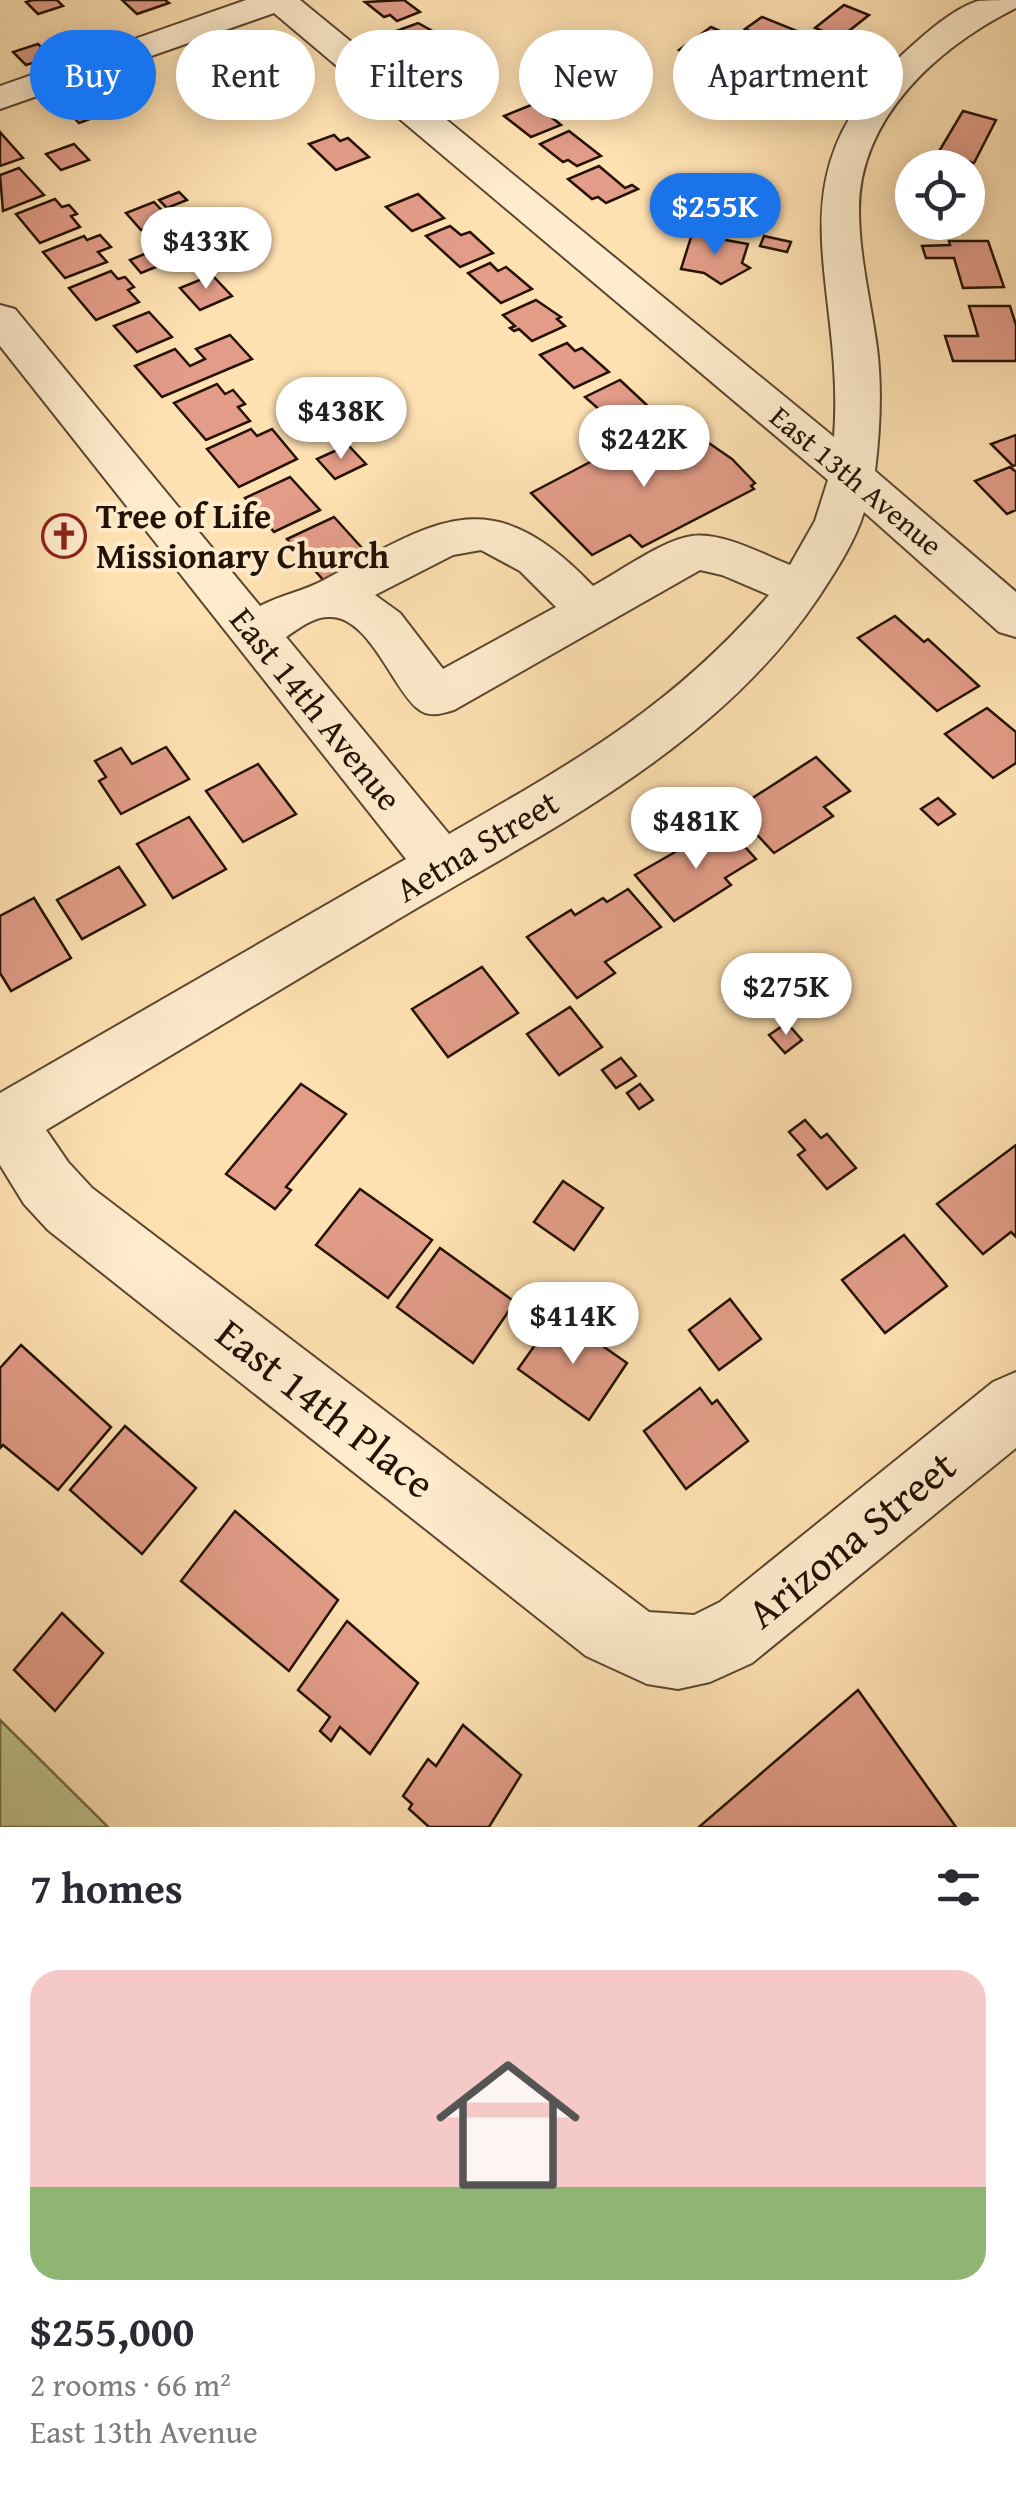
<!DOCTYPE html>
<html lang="en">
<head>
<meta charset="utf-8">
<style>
  body { margin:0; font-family:"Gentium Book Plus",serif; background:#f2f2f3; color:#2b2b33; height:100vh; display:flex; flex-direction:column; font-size:38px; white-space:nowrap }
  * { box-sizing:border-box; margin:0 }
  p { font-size:32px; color:#7c7c81 }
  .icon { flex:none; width:55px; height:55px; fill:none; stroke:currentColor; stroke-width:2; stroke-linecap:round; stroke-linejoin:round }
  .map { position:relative; height:1827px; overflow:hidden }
  .details { display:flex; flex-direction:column; background:#fff; flex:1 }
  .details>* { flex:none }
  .banner { position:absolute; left:30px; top:30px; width:958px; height:90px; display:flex; gap:20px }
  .fabs { position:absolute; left:895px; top:150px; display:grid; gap:20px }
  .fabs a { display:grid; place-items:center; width:90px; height:90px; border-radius:50%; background:#fff; box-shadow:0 5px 25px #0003; font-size:50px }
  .price { position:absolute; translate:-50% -85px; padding:0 22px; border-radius:35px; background:#fff; color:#222; font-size:32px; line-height:65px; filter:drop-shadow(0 2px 5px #0008) }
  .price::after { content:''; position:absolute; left:50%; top:60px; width:30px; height:22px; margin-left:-15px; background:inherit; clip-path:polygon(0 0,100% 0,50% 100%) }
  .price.current { background:#1a73e8; color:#fff }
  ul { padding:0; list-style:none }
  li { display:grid; align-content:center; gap:20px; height:530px; padding:0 30px }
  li+li { border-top:2px solid #e1e1e2 }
  li span { display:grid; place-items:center; height:310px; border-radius:30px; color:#555 }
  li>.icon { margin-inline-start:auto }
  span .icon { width:180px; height:180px; fill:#fffc; stroke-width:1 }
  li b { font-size:42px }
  h2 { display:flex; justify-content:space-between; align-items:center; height:120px; padding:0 30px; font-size:42px }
  .chip { padding:0 35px; border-radius:45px; background:#fff; box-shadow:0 5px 25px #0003; font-size:35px; line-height:90px }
  .chip.current { background:#1a73e8; color:#fff }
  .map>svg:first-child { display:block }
  .green { fill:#c0c38c; stroke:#726a48; stroke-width:2.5 }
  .building { fill:#e29c88; stroke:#241204; stroke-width:2.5 }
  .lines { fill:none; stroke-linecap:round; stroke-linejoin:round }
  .minor-casing { stroke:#5b4630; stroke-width:4 }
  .minor { fill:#ffeccd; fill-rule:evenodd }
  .labels { text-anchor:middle; stroke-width:8; stroke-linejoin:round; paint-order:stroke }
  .far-street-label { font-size:30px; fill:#241204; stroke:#ffeccd }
  .poi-label { font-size:35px; font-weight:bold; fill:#241204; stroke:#ffeccd; text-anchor:start }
  .street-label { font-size:35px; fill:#241204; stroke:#ffeccd }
  .near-street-label { font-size:42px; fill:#241204; stroke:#ffeccd }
</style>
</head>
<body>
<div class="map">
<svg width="1016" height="1827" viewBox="0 0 1016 1827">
  <rect width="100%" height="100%" fill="#ffe1b2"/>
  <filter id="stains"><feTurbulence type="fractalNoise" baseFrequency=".002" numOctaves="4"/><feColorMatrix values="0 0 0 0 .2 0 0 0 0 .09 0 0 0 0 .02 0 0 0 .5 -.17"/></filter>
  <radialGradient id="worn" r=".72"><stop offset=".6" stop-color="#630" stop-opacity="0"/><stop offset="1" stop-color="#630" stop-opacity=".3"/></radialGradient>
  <polygon class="green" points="0,1720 108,1827 0,1827"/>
  <g class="building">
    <polygon points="33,0 57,0 63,6 38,14 26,2"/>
    <polygon points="122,0 165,0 169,3 137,14"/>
    <polygon points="404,0 420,12 397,21 390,15 384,17 365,2"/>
    <polygon points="844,5 869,15 840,38 815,28"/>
    <polygon points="762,17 807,35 791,48 745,29"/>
    <polygon points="418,23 436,33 432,35 442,42 412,53 388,34"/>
    <polygon points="711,27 736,38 705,61 679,50"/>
    <polygon points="38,44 51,57 26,65 13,52"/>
    <polygon points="274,74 280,80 287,77 307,95 276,107 250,83"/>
    <polygon points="551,97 566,109 550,116 561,125 531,137 504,116"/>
    <polygon points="92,99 106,113 79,123 65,108"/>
    <polygon points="963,111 996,120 974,163 938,153"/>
    <polygon points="569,131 601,156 577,166 568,160 563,162 540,144"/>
    <polygon points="0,132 23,158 0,166"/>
    <polygon points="334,135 340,141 348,138 369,157 336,170 309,144"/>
    <polygon points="74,144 89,160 61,170 46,154"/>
    <polygon points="599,166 625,188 632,185 638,189 606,203 598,197 592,199 568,179"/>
    <polygon points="19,168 44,195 3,211 0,175"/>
    <polygon points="179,192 187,200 167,208 159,200"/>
    <polygon points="418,194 444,218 412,231 386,207"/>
    <polygon points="55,199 62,207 69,205 77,214 71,216 80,227 40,243 16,214"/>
    <polygon points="154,202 170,219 141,230 126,213"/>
    <polygon points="929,222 964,222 962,233 928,228"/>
    <polygon points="450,226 461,235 470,232 493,253 460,267 426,236"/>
    <polygon points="692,234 748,244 742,263 750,268 721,284 704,273 681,269"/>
    <polygon points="100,235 111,247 98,252 107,262 65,278 43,252 84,236 87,240"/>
    <polygon points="764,236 791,242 787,252 760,246"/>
    <polygon points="949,241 988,241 1004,287 963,288 954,258 926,258 922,246 950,245"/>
    <polygon points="159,248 171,261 141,273 130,260"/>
    <polygon points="490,263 498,271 506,267 532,289 501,303 468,273"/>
    <polygon points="111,271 118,279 125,277 134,287 128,290 139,302 96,320 69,288"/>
    <polygon points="212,275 232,296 200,310 180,288"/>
    <polygon points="536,300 561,317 557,319 565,326 532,341 519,329 514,331 510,328 515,326 503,315"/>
    <polygon points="969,306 1010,306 1016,325 1016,361 953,361 945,336 978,336"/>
    <polygon points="149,312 172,337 137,352 114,326"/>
    <polygon points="230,335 252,359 162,397 135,366 175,349 190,366 205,359 196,349"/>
    <polygon points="567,343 575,351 582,348 609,372 574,388 540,355"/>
    <polygon points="620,380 651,409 617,425 585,397"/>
    <polygon points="217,384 225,394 233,390 245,404 238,407 250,421 206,440 174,403"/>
    <polygon points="687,428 732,459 755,483 751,486 754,489 642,547 630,535 592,555 531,493 636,438 645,446 650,438"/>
    <polygon points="251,429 257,436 272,429 297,459 239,487 207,449"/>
    <polygon points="1016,435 1016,465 1013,466 991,444"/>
    <polygon points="348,445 366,464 335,479 317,459"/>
    <polygon points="1010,467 1016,472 1016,510 1007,514 975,481"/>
    <polygon points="290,477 320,510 274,532 245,498"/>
    <polygon points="334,517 372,559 325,582 287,539"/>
    <polygon points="895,616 924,642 928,639 979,686 937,711 858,638"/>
    <polygon points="987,708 1016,732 1016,763 993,778 945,734"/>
    <polygon points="166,747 189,779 121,814 99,781 106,777 95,761 121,748 132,764"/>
    <polygon points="816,757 850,791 824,807 833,816 774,853 734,810"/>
    <polygon points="258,764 296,814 243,842 206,791"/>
    <polygon points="938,798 955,814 938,825 921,809"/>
    <polygon points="189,817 226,869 173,898 137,844"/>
    <polygon points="724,824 756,859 725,878 731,885 674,921 635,875"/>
    <polygon points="119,867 145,905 82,939 57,900"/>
    <polygon points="628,889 661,927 605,962 615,973 577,998 527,937 571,910 575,915 603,898 607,902"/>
    <polygon points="34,898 71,958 11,991 0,973 0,916"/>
    <polygon points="482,967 518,1013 448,1057 412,1009"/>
    <polygon points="570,1007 602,1047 559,1075 527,1034"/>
    <polygon points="787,1023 802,1040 785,1053 769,1035"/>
    <polygon points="621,1058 636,1076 616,1088 602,1070"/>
    <polygon points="301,1084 346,1114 286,1187 291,1190 275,1209 226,1174"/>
    <polygon points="640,1084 653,1100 639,1109 627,1093"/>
    <polygon points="805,1120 821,1138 827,1134 856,1168 827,1189 798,1155 805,1150 789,1132"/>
    <polygon points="1016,1145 1016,1237 1011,1232 983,1254 937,1204"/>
    <polygon points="563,1181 603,1208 574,1250 534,1222"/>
    <polygon points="360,1189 432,1240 388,1298 316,1245"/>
    <polygon points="904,1235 947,1286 885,1333 842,1280"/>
    <polygon points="440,1248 515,1302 473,1363 397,1307"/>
    <polygon points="730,1299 761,1339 719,1370 689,1330"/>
    <polygon points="557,1314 627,1363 589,1420 518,1369"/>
    <polygon points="21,1345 111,1427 58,1490 3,1445 0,1448 0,1368"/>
    <polygon points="700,1388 712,1404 717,1400 748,1441 686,1489 644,1431"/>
    <polygon points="125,1426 196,1488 142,1554 70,1490"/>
    <polygon points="235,1511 338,1600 289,1671 181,1581"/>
    <polygon points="62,1613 103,1653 55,1711 14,1670"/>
    <polygon points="347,1621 418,1683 370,1754 340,1727 331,1741 320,1731 330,1717 298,1690"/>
    <polygon points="858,1690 956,1827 699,1827"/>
    <polygon points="463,1725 521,1775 489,1827 429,1827 409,1809 412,1804 403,1796 428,1759 436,1766"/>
  </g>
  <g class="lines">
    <g class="minor-casing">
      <path id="minor" d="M 246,0 L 300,0 L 834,437 C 846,280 766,180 904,53 C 924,35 952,9 978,1 C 989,0 1005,0 1016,0 L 1016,8 C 938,47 859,117 859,210 C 859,257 871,302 877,348 C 882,388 880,431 875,471 L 1016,592 L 1016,637 L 999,632 L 864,512 C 855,542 835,572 818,598 C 715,751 542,833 390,924 C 275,993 161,1061 46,1130 L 68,1162 L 92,1188 L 649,1612 L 694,1615 L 720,1602 L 993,1382 L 1016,1372 L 1016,1448 L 752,1663 L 710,1682 L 678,1689 L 647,1684 L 586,1656 L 48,1230 L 24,1204 L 0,1165 L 0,1093 L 406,859 L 0,346 L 0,305 L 15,309 L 260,606 C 281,595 304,591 324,580 C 438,520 490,478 593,586 C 619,572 665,539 692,536 C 723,532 762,554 790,565 L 815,521 L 828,480 L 274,13 L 0,109 L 0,86 ZM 481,550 L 520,571 L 556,607 L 443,669 L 400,613 L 375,595 L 453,555 ZM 700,570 L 722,575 L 769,595 C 671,708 576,761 449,834 L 286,637 C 298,629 313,617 328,617 C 368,614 392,687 417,708 C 428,718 441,714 454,710 Z"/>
    </g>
    <use href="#minor" class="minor"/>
  </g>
  <defs>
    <g id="church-ring" transform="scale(2.25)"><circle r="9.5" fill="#ffeccd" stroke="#8f2418" stroke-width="1.5"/><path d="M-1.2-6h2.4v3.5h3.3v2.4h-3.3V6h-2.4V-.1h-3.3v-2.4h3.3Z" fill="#8f2418"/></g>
  </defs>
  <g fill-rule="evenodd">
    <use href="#church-ring" x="64" y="536"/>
  </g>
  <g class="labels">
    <g class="far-street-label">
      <text transform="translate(856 481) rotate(40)" y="10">East 13th Avenue</text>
    </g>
    <g class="poi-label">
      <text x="96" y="528">Tree of Life<tspan x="96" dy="40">Missionary Church</tspan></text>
    </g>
    <g class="street-label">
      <text transform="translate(316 709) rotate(51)" y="12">East 14th Avenue</text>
      <text transform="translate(477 846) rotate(-31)" y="12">Aetna Street</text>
    </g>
    <g class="near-street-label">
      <text transform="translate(326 1408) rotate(38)" y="15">East 14th Place</text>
      <text transform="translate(851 1539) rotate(-39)" y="15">Arizona Street</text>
    </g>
  </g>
  <rect width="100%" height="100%" filter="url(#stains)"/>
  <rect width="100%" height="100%" fill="url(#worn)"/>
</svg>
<div class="fabs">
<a><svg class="icon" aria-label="locate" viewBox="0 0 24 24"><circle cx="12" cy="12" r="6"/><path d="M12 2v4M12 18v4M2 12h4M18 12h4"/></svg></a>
</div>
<b class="price current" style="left:715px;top:258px">$255K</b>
<b class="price" style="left:206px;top:292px">$433K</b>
<b class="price" style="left:341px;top:462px">$438K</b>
<b class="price" style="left:644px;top:490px">$242K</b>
<b class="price" style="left:696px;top:872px">$481K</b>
<b class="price" style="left:786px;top:1038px">$275K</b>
<b class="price" style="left:573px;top:1367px">$414K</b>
<div class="banner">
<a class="chip current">Buy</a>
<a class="chip">Rent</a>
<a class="chip">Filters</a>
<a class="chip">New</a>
<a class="chip">Apartment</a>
</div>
</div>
<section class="details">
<h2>7 homes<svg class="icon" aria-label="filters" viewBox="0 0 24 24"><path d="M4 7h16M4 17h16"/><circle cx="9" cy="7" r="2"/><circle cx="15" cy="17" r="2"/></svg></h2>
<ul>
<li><span style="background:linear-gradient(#f6c9c9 70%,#8fb573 0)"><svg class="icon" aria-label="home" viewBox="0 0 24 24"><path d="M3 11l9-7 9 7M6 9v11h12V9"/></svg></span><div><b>$255,000</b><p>2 rooms · 66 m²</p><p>East 13th Avenue</p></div></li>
</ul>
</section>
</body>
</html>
